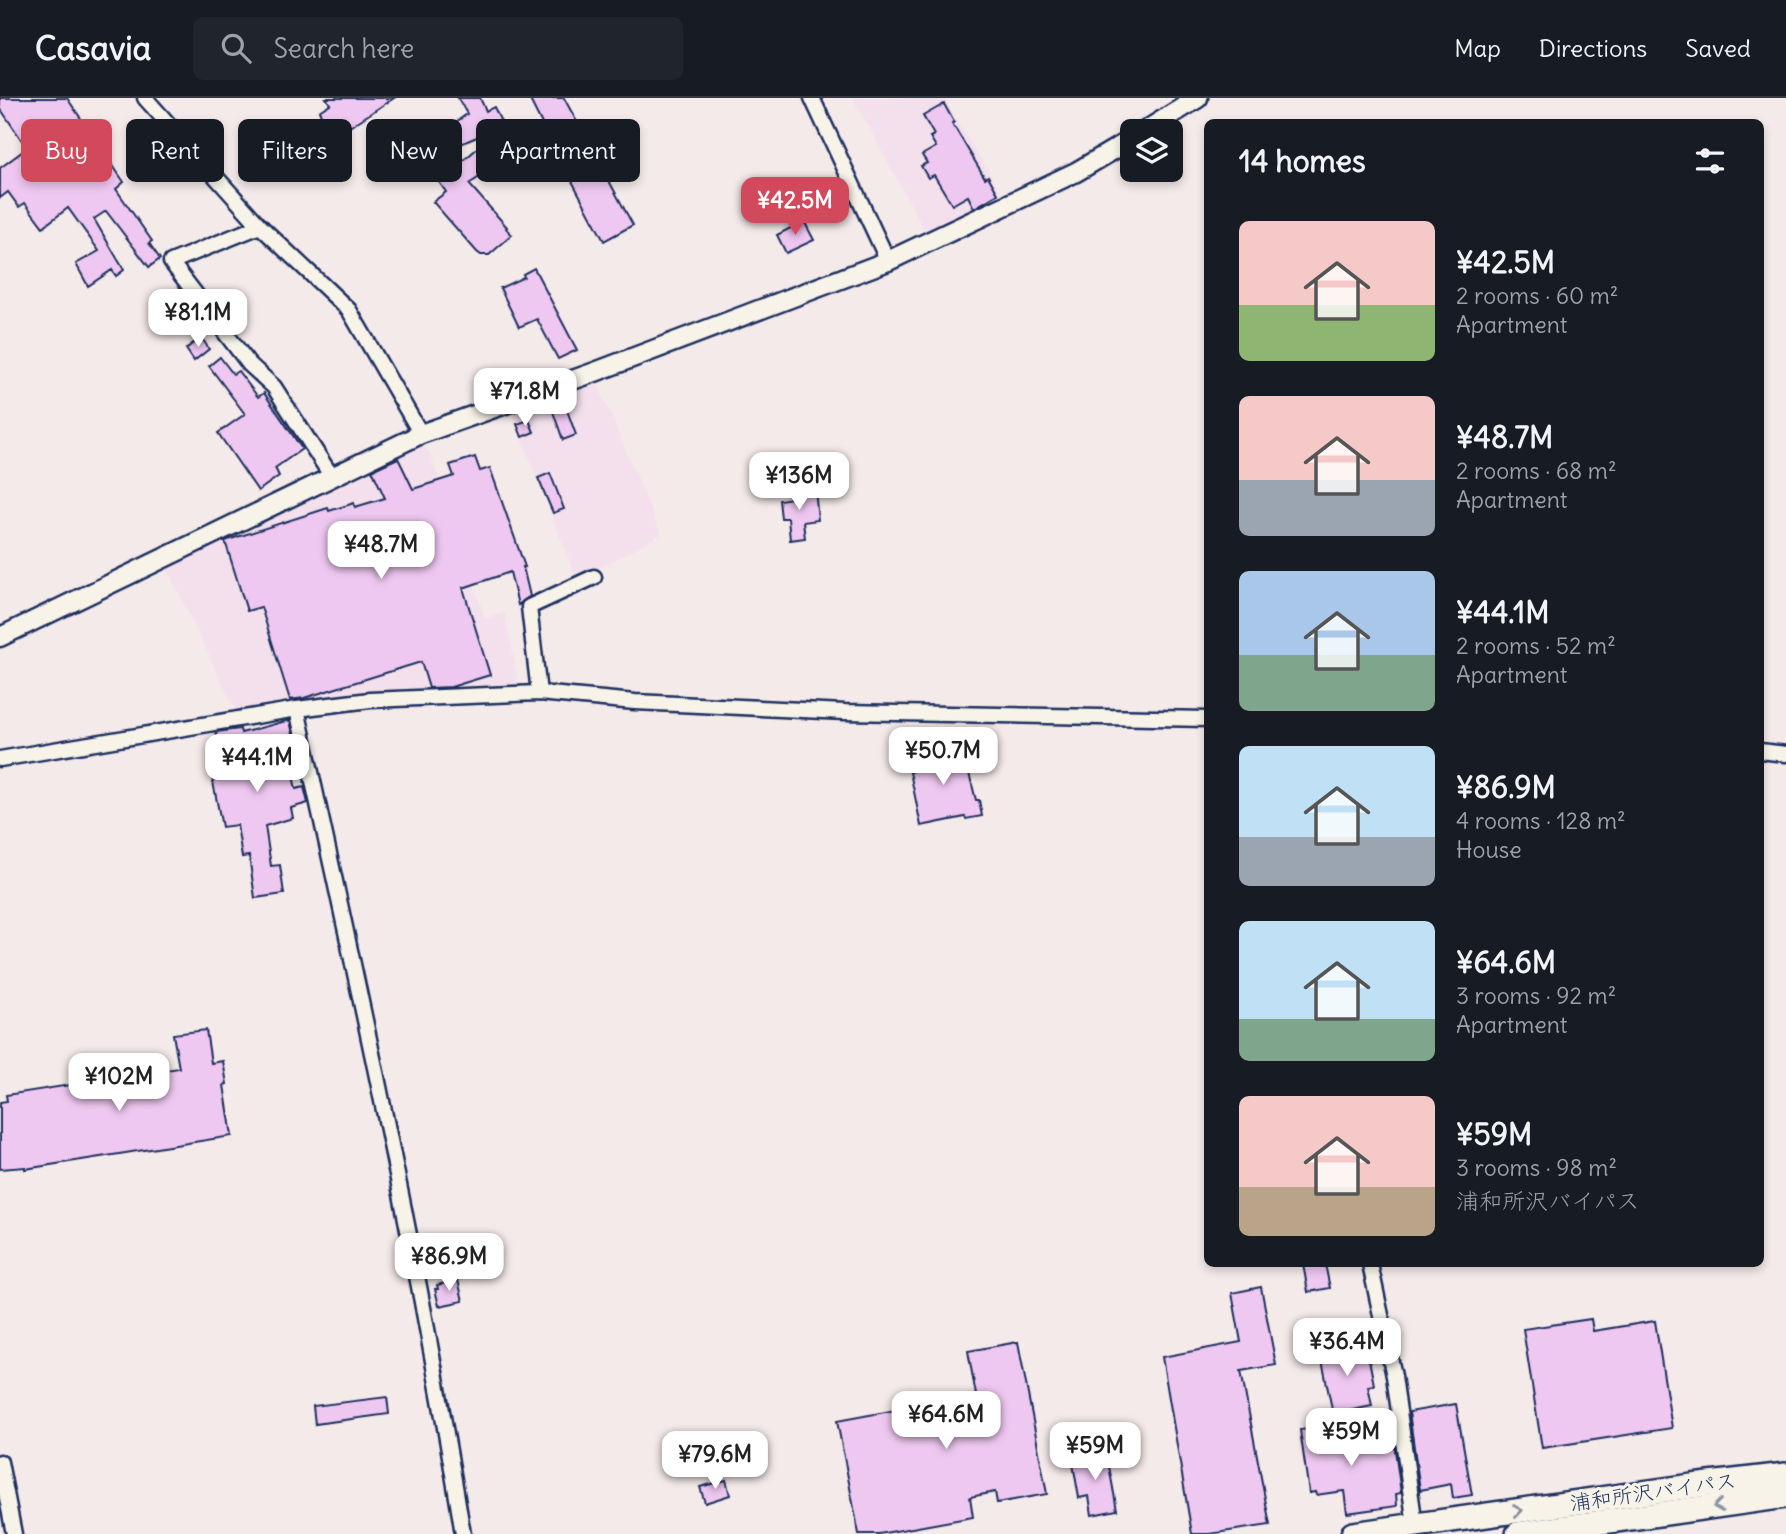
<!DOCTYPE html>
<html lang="en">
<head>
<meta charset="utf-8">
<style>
  body { margin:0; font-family:Delius,"Klee One",sans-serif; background:#20242c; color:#f1f3f6; height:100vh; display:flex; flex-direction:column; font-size:26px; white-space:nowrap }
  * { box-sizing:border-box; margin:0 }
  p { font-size:23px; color:#9ea1a6 }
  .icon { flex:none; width:38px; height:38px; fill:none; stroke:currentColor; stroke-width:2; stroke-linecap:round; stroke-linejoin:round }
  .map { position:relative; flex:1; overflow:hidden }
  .details { position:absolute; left:1204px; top:21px; width:560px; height:1148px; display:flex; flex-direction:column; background:#171b24; border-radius:10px; box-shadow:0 4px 10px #0003 }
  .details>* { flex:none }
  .guide { position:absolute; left:21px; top:21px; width:665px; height:63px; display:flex; gap:14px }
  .buttons { position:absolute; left:1120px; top:21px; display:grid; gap:14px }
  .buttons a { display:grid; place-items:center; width:63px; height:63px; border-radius:10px; background:#171b24; box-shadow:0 4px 10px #0003; font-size:35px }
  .price { position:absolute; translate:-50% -60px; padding:0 16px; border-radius:14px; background:#fff; color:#222; font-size:23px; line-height:46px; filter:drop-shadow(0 2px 4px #0008) }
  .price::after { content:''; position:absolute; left:50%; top:42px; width:21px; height:16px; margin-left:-10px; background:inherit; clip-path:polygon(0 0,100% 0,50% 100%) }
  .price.on { background:#d1495b; color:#fff }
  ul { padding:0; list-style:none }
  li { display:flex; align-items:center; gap:21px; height:175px; padding:0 35px }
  li span { display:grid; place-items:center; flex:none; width:196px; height:140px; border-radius:10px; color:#555 }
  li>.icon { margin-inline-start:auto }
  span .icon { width:84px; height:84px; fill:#fffc; stroke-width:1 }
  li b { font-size:30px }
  h2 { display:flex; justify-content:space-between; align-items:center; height:84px; padding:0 35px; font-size:30px }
  .chip { padding:0 24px; border-radius:10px; background:#171b24; box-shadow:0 4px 10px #0003; font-size:24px; line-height:63px }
  .chip.on { background:#d1495b; color:#fff }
  header { display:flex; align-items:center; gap:42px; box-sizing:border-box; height:98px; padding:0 35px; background:#171b24; border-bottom:2px solid #363941 }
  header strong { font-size:33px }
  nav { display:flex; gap:38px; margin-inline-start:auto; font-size:24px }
  .search { width:490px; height:63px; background:#20242c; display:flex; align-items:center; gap:18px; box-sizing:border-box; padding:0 24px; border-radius:10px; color:#9ea1a6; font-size:26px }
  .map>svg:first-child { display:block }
  .built { fill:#f3e0ec }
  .building { fill:#efc8f1; stroke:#1b2f5e; stroke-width:2 }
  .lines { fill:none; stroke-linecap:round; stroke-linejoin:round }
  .minor-casing { stroke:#1b2f5e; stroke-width:19 }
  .tertiary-casing { stroke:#1b2f5e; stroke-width:23 }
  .trunk-casing { stroke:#1b2f5e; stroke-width:28 }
  .minor { stroke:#f7f3e8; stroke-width:14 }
  .tertiary { stroke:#f7f3e8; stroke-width:18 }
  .trunk { stroke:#f7f3e8; stroke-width:23 }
  .oneway { stroke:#8991a3 }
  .labels { text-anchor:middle; stroke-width:6; stroke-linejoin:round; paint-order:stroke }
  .street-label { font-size:21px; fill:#1b2f5e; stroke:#f7f3e8 }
</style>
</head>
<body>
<header>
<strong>Casavia</strong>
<div class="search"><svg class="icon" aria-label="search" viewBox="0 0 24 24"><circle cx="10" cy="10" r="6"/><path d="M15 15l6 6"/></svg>Search here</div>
<nav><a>Map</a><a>Directions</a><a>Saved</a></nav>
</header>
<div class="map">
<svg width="1786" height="1436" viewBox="0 0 1786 1436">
  <rect width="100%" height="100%" fill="#f5eaea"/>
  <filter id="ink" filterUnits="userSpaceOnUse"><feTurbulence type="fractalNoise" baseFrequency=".0143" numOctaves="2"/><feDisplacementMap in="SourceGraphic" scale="14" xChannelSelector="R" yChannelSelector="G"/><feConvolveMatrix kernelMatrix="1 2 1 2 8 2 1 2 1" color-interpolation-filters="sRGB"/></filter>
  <g filter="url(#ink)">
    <g class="built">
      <polygon points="853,0 944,0 1002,96 965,116 924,132"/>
      <polygon points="596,282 661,436 577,483 510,311"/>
      <polygon points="420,346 430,355 485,520 505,514 519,588 237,616 165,467"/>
    </g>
    <g class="building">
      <polygon points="0,0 67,0 124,84 116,91 152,143 149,145 160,161 149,169 106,113 94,121 124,172 116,178 112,172 88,188 76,166 99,153 68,110 43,129 25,105 19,109 8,94 0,100 0,70 27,50 0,10"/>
      <polygon points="326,0 394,0 348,30 345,26 332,35 319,13 330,6"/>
      <polygon points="458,0 480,0 486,13 494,9 502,26 477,39 425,61 418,51 467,16"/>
      <polygon points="529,0 564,0 633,127 604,143 572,83 542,36 546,34"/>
      <polygon points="944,6 954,24 952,25 985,80 988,78 998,96 974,110 968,98 952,107 934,77 928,80 921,68 927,65 922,57 936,49 930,39 934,37 923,18"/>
      <polygon points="481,47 495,69 469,86 507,129 506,130 512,137 489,157 481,157 477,154 433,104 446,94 439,84"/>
      <polygon points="804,123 814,142 786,155 777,137"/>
      <polygon points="534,170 577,252 558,261 537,221 519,229 500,190 524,179 523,176"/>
      <polygon points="201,239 209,251 194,263 186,251"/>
      <polygon points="220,259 233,276 238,273 258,299 264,295 302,351 275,370 279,378 258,393 218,335 245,316 209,268"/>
      <polygon points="564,304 576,337 563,342 551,308"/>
      <polygon points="529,322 534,334 522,339 517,326"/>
      <polygon points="475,359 480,373 490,370 525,469 523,469 530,498 518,507 510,474 463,490 490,577 451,589 429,590 421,564 304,600 290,602 261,509 247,513 225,443 328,410 329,413 354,405 355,409 385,400 372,372 398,360 413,391 454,378 450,367"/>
      <polygon points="550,375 564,411 553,415 538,380"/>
      <polygon points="815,391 818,422 803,424 805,440 790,442 788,420 781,420 779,402 799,399 799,393"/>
      <polygon points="290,622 295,646 286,648 296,691 304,689 308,705 291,710 293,720 265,728 271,768 280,767 284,796 255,800 249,758 242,759 237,727 222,729 209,664 221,662 216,634 240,631 241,635"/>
      <polygon points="952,648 953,654 963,652 976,702 979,702 982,718 966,721 965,719 921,728 910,674 913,673 909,657"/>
      <polygon points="206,932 211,965 223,963 227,986 224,987 232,1038 25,1071 25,1069 0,1071 0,1004 7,1003 6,997 179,970 173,936"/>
      <polygon points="1303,1166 1325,1166 1330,1190 1308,1194"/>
      <polygon points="458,1182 463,1203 439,1208 435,1191 438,1191 437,1187"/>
      <polygon points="1261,1189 1276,1267 1241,1273 1270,1427 1209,1436 1192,1436 1162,1259 1241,1244 1232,1195"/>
      <polygon points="1591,1221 1593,1233 1655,1223 1672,1330 1542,1350 1523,1231"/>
      <polygon points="1018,1244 1047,1396 997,1405 995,1394 970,1399 973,1419 879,1436 859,1436 837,1323 976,1297 968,1253"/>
      <polygon points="1356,1246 1358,1253 1363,1252 1365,1261 1369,1261 1374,1287 1368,1288 1372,1308 1333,1316 1320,1253"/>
      <polygon points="387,1299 389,1316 315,1326 313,1308"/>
      <polygon points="1456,1306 1472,1397 1453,1400 1451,1386 1420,1392 1409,1314"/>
      <polygon points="1343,1326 1346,1339 1378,1334 1379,1347 1394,1345 1401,1395 1396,1396 1397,1408 1347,1415 1344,1393 1316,1397 1315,1394 1309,1395 1300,1332"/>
      <polygon points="1106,1352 1117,1412 1092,1417 1089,1398 1079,1400 1072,1360"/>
      <polygon points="726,1382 730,1397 705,1405 700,1389"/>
    </g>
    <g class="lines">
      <g class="minor-casing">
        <g id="minor">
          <polyline points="145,0 260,128 349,212 421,336"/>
          <polyline points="812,0 888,163"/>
          <polyline points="260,128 171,164 249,266 274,289 332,379"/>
          <polyline points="539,595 529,509 594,479"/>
          <path d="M 297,611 C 358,885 418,1159 463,1436"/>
          <polyline points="1760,653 1786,656"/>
          <polyline points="0,661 297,611 370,602 539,595 635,604 845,614 1208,621"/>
          <polyline points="1370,1166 1394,1278 1415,1427"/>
          <polyline points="0,1364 14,1436"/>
        </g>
      </g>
      <g class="tertiary-casing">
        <g id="tertiary">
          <polyline points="1145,33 1198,0"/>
          <polyline points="0,539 421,336 595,274 888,163 1076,74 1132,41"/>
        </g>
      </g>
      <g class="trunk-casing">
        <g id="trunk">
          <polyline points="1353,1436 1692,1388 1786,1377"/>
          <polyline points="1518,1436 1786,1398"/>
        </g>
      </g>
      <use href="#minor" class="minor"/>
      <use href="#tertiary" class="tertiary"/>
      <use href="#trunk" class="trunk"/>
    </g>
    <defs><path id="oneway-chevron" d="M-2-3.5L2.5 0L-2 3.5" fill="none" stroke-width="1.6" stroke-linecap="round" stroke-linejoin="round" transform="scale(1.75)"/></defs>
    <g class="oneway">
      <use href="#oneway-chevron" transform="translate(1718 1408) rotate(172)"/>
      <use href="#oneway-chevron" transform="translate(1518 1413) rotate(-8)"/>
    </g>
  </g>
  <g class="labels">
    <g class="street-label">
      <text transform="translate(1653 1394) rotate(-8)" y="7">浦和所沢バイパス</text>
    </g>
  </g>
</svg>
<div class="buttons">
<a><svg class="icon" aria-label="layers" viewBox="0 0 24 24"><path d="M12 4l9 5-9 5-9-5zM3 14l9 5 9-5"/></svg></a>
</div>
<b class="price on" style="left:795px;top:139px">¥42.5M</b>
<b class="price" style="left:198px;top:251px">¥81.1M</b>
<b class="price" style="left:525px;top:330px">¥71.8M</b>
<b class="price" style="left:799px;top:414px">¥136M</b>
<b class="price" style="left:381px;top:483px">¥48.7M</b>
<b class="price" style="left:943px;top:689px">¥50.7M</b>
<b class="price" style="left:257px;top:696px">¥44.1M</b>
<b class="price" style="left:119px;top:1015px">¥102M</b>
<b class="price" style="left:449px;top:1195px">¥86.9M</b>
<b class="price" style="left:1347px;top:1280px">¥36.4M</b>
<b class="price" style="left:946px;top:1353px">¥64.6M</b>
<b class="price" style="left:1351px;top:1370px">¥59M</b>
<b class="price" style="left:1095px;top:1384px">¥59M</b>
<b class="price" style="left:715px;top:1393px">¥79.6M</b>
<div class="guide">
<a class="chip on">Buy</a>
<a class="chip">Rent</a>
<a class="chip">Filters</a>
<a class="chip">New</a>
<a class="chip">Apartment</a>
</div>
<section class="details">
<h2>14 homes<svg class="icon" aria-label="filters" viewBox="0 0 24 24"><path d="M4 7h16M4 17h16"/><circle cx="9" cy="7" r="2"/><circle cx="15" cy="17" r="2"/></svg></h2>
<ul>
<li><span style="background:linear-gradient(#f6c9c9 60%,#8fb573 0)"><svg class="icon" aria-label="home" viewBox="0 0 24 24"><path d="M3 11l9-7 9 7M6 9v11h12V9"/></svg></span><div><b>¥42.5M</b><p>2 rooms · 60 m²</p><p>Apartment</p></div></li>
<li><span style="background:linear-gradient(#f6c9c9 60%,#9aa5b1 0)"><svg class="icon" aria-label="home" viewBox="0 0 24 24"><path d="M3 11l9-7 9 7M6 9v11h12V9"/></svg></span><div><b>¥48.7M</b><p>2 rooms · 68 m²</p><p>Apartment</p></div></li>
<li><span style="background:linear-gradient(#a9c7e8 60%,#7fa58c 0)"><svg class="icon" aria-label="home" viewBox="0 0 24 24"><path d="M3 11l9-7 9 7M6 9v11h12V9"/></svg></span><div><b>¥44.1M</b><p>2 rooms · 52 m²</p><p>Apartment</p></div></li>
<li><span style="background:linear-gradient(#bfe0f5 65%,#9aa5b1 0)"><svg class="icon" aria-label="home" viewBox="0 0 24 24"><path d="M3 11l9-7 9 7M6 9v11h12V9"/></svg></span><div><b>¥86.9M</b><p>4 rooms · 128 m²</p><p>House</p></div></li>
<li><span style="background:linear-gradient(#bfe0f5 70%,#7fa58c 0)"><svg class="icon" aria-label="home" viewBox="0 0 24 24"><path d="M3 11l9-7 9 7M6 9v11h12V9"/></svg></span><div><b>¥64.6M</b><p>3 rooms · 92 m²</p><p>Apartment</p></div></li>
<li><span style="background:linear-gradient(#f6c9c9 65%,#b9a48a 0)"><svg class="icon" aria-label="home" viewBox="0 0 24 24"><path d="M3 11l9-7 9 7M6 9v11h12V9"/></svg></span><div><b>¥59M</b><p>3 rooms · 98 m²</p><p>浦和所沢バイパス</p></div></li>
</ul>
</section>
</div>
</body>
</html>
